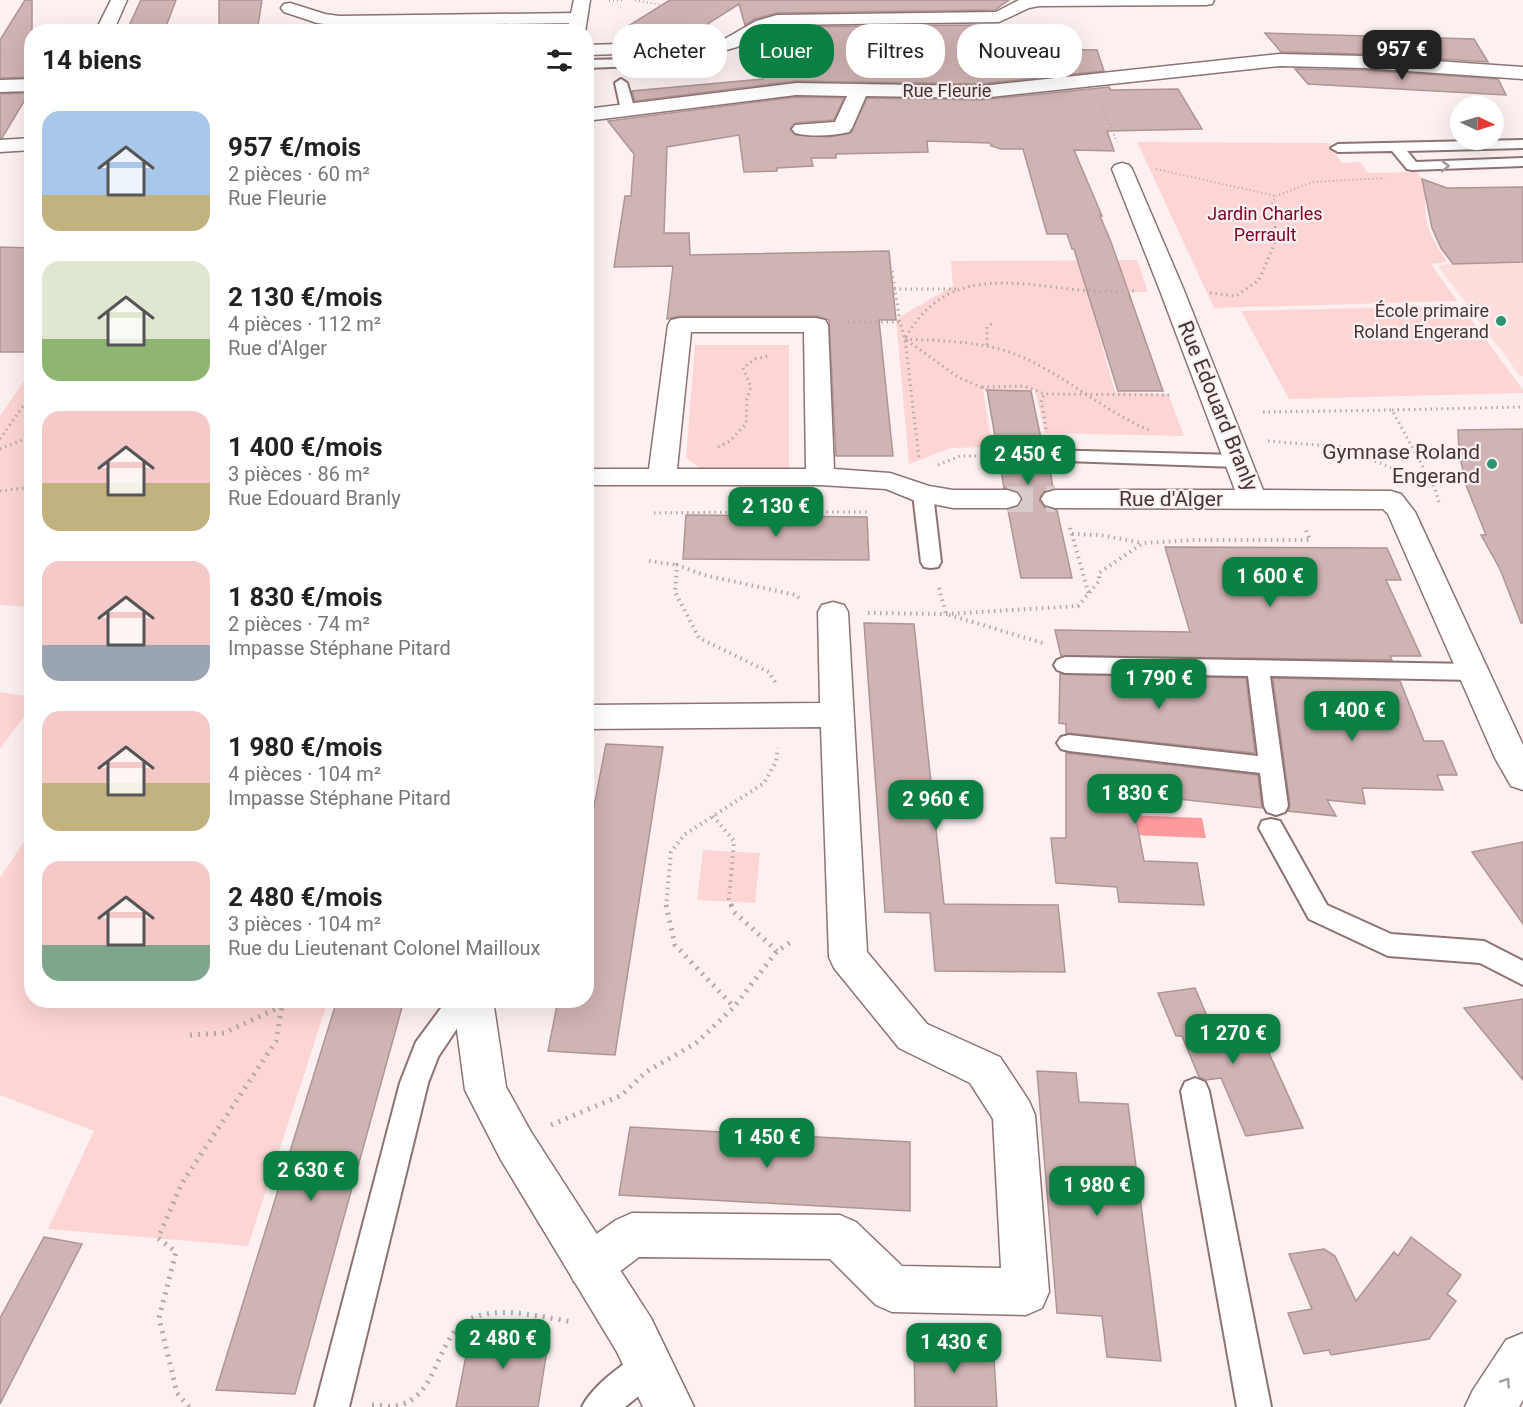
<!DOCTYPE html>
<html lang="fr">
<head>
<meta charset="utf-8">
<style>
  body { margin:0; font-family:Roboto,sans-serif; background:#f2f2f2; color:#222; height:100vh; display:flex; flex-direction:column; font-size:22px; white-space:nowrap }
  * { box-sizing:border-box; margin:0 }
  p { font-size:20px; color:#767676 }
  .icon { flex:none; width:33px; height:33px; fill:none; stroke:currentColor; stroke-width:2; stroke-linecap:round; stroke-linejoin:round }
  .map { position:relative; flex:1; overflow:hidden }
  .details { position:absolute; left:24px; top:24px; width:570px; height:984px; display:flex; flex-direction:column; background:#fff; border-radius:24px; box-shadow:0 6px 24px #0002 }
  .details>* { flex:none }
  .hud { position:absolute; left:612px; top:24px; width:570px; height:54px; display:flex; gap:12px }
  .needle { width:39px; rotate:94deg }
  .tools { position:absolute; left:1450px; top:96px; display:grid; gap:12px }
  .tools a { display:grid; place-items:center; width:54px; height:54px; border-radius:50%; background:#fff; box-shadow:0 6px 24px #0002; font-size:30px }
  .price { position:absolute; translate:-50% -51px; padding:0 14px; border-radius:12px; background:#0b8043; color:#fff; font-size:20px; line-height:39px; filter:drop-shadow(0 2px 3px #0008) }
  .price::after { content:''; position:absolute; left:50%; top:36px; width:18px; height:14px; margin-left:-9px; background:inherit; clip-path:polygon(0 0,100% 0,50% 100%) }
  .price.selected { background:#222; color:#fff }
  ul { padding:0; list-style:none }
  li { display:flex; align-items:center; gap:18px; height:150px; padding:0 18px }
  li span { display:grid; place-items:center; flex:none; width:168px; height:120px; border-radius:18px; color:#555 }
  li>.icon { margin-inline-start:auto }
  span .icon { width:72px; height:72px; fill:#fffc; stroke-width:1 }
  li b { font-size:26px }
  h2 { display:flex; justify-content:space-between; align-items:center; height:72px; padding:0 18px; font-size:26px }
  .chip { padding:0 21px; border-radius:24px; background:#fff; box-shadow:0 6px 24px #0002; font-size:21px; line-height:54px }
  .chip.selected { background:#0b8043; color:#fff }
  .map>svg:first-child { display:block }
  .built { fill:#fcdedd }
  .green { fill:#fed5d5 }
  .water { fill:#fd9a9d }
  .building { fill:#d0b3b3; stroke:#af9494; stroke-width:1.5 }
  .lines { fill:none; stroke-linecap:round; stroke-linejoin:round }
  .street-tunnel { stroke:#d7cbcb; stroke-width:26; stroke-dasharray:26 13; stroke-linecap:butt }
  .lane-casing { stroke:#8d7373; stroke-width:4 }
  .street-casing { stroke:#8d7373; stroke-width:3 }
  .secondary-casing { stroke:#8d7373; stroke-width:3 }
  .path-far3 { stroke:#b4a8a8; stroke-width:2; stroke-dasharray:1 3; stroke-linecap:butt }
  .path-far2 { stroke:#b4a8a8; stroke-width:3; stroke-dasharray:1.5 4; stroke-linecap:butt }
  .path-far1 { stroke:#b4a8a8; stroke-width:4; stroke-dasharray:1.5 4.5; stroke-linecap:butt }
  .path { stroke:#b4a8a8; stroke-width:5; stroke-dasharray:2 6; stroke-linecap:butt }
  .lane { fill:#fff; fill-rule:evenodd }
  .street { fill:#fff; fill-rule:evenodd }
  .secondary { fill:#fff; fill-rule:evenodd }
  .oneway { stroke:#a19b9b }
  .poi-dot { fill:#2a9474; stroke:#fcf0f0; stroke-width:2 }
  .labels { text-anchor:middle; stroke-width:4.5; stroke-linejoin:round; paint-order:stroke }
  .far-street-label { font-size:18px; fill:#433737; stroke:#fcf0f0 }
  .far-park-label { font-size:18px; fill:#7f0422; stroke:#fcf0f0 }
  .far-poi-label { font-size:18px; fill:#433737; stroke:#fcf0f0; text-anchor:end }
  .street-label { font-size:21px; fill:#433737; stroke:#fcf0f0 }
  .poi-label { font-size:21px; fill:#433737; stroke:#fcf0f0; text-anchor:end }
</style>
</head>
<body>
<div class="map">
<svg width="1523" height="1407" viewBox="0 0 1523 1407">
  <rect width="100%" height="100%" fill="#fcf0f0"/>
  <polygon class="built" points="1523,187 1523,376 1520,376 1438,266 1453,263 1435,237 1429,208 1448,188"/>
  <g class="green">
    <path d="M 1137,142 L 1328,143 L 1342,163 L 1360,162 L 1368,173 L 1417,172 L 1426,184 C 1423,222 1427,231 1447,262 L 1431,264 L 1457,301 L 1214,308 Z"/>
    <polygon points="1137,260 1148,292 1087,292 1115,392 1168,394 1184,436 1045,433 1035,390 983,390 992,447 951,448 909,464 896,319 953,286 951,261"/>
    <polygon points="1461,306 1523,390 1523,393 1289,399 1241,311"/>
    <polygon points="695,345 789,345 789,470 701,469 686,458"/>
    <polygon points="31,371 31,607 0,605 0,416"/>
    <polygon points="0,692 32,697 31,707 0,749"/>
    <polygon points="31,831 32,1000 328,1001 248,1246 48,1229 94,1131 0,1095 0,878"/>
    <polygon points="703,850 760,853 755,903 697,900"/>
  </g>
  <polygon class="water" points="1101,814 1202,818 1206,838 1104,834"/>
  <g class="building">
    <polygon points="25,0 32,0 32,77 0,78 0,40"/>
    <polygon points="141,0 176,0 164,32 126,32"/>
    <polygon points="219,0 262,0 257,32 219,32"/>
    <polygon points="670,0 1009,0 995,10 777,13 755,19 745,25 739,4 682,40 621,42 640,27 630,25"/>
    <polygon points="980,25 975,29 1039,29 1046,49 1097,50 1104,71 981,84 796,81 635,101 632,91 763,79 751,42 778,27"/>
    <polygon points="1265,33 1474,39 1488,62 1364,54 1281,52"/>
    <polygon points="659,55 627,75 626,69 637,68 641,63 634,57 623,56"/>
    <polygon points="1295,69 1364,70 1498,79 1506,95 1308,84"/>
    <polygon points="1109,87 1111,90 1178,89 1202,129 1107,131 1114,151 1074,150 1102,216 1100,216 1111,242 1163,391 1118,391 1074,249 1072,249 1067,234 1047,234 1023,149 1001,149 991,146 990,143 927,141 928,152 836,154 836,158 811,158 813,166 777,168 777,171 744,172 739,135 667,147 664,233 689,233 690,255 889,251 896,320 879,320 893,456 836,456 829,320 816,316 680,316 667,319 673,266 614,267 625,196 631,196 634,154 608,121 796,97 844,98 834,120 795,123 790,129 795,135 829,137 851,133 867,98 981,100"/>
    <polygon points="29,93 2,138 0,138 0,94"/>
    <polygon points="1422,179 1447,188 1523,187 1523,262 1453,264 1441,248 1432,228"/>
    <polygon points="0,247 32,248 32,352 0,352"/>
    <polygon points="987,390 1031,391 1043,448 1035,451 1033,457 1037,462 1049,463 1053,488 1043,492 1039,500 1044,507 1057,510 1072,578 1021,578 1008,510 1019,506 1023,498 1018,491 1004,488"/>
    <polygon points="1523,429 1523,623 1521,623 1500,569 1481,535 1486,535 1466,485 1459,452 1458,430"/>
    <polygon points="686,515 867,517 869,560 683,559"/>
    <polygon points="1165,547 1387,548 1401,580 1386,580 1421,656 1390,656 1392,660 1061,656 1055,630 1190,632"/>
    <polygon points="864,623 914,624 944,904 1058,905 1065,972 935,971 930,913 885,912"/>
    <polygon points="1060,674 1246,678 1255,753 1066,733 1066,724 1059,723"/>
    <polygon points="1273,678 1400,681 1424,741 1443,741 1457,775 1437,775 1443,790 1362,788 1365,804 1327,800 1336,816 1288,811 1290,806"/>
    <polygon points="606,744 663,747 615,1055 548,1051 558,1000 586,1000 586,848"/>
    <polygon points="1066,753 1258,775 1262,808 1131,794 1144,861 1197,863 1204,905 1119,902 1117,887 1056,883 1051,838 1066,838"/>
    <polygon points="1523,842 1523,924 1472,852"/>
    <polygon points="1195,988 1213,1030 1231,1027 1232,1029 1258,1029 1303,1128 1246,1136 1221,1078 1206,1080 1199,1077 1182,1036 1176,1036 1158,993"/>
    <polygon points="1523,999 1523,1080 1464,1008"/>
    <polygon points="337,1000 404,1000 295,1394 216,1390"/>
    <polygon points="1037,1071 1076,1073 1079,1102 1128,1104 1161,1361 1107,1357 1102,1316 1057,1313"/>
    <polygon points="630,1127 910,1142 910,1211 619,1195"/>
    <polygon points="44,1237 82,1244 0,1404 0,1318"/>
    <polygon points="1411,1237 1461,1275 1447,1294 1456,1301 1429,1339 1331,1355 1329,1350 1304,1354 1288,1313 1312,1309 1289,1254 1324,1249 1335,1256 1356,1301 1394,1252 1398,1256"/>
    <polygon points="471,1330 549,1337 538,1407 456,1407"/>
    <polygon points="914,1337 993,1343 997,1407 915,1407"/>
  </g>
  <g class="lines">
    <polyline class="street-tunnel" points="1007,499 1055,499"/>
    <g class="lane-casing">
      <g id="lane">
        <polygon points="633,59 639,63 637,66 586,68 586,60"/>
        <polygon points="621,79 627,83 635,110 633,113 628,114 621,110 615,83"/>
        <polygon points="1523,140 1523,148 1407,151 1416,162 1523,158 1523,166 1412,170 1407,169 1392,151 1338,152 1331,148 1338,144"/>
        <polygon points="1044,450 1237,455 1244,457 1246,461 1244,465 1237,467 1037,460 1035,456 1037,452"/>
        <polygon points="923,488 930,490 933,494 941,562 938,567 931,568 924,567 921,562 913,494 916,490"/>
        <polygon points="1065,657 1473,664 1481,667 1484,672 1481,677 1473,680 1270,676 1288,806 1285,812 1276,815 1267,812 1264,806 1260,773 1069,751 1061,749 1057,743 1061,737 1069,735 1258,756 1248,676 1065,673 1057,670 1054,665 1057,660"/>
        <polygon points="1271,819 1280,821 1327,905 1391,934 1484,941 1523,961 1523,985 1480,963 1388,956 1309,919 1259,828 1262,821"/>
        <polygon points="447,1000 476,1000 438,1057 428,1083 349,1407 315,1407 400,1083 416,1042"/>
        <polygon points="1195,1078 1205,1082 1209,1091 1271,1407 1237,1407 1181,1091 1185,1082"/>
        <path d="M 649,1350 L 661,1354 L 665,1366 L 661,1378 L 625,1407 L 582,1407 C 591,1387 628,1358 649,1350 Z"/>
      </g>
    </g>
    <g class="street-casing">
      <g id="street">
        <polygon points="111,0 127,0 113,32 95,32"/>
        <polygon points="1019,0 1214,0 1212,4 1206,5 1039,6 1029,8 999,22 777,25 737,47 723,51 586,55 586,45 721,41 756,21 777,15 996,12"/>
        <polygon points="290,3 325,14 339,16 578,13 584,14 587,18 584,22 578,23 339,26 317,23 284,12 281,8 284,4"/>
        <path d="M 1280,54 L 1364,56 L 1523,67 L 1523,79 L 1364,68 L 1280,66 L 981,98 L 866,96 L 852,128 L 849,132 C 833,136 811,137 795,133 L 792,129 L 795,125 L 835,122 L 847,96 L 796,95 L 586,121 L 586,109 L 796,83 L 981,86 Z"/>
        <polygon points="32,79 32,91 0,92 0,80"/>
        <polygon points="32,138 32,150 0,152 0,140"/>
        <polygon points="1122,163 1129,165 1132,169 1183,288 1263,490 1391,491 1401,494 1415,512 1523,745 1523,790 1511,786 1495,758 1388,514 1383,509 1055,508 1045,505 1041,499 1045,493 1055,490 1235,490 1159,288 1112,169 1115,165"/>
        <path d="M 680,318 L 816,318 L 825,320 L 828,325 L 834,469 L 890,473 L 929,486 L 953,490 L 1007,490 L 1017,493 L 1021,499 L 1017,505 L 1007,508 L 953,508 L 913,500 L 886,489 L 820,485 L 586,485 L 586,469 L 649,469 L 668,325 L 671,320 ZM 691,332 L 804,332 L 806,469 L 677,469 Z"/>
        <polygon points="833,602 844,605 848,612 867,952 927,1024 1000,1057 1029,1101 1035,1115 1049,1292 1042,1308 1026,1315 892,1312 876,1305 830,1259 639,1257 606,1282 590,1288 574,1282 567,1266 574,1250 616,1220 632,1213 840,1215 856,1222 902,1266 1001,1268 993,1119 970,1083 899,1048 834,968 829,957 821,727 586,729 586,705 820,703 818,612 822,605"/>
        <polygon points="1523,1333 1523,1400 1519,1407 1465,1407 1473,1390 1506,1340"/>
      </g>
    </g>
    <g class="secondary-casing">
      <g id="secondary">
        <polygon points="574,0 590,0 585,32 567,32"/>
        <polygon points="453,1000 493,1000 506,1087 531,1132 651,1318 694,1407 643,1407 617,1352 501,1160 465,1090"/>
      </g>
    </g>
    <g class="path-far3">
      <polyline points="635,0 667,6 714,6 732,10"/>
      <polyline points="609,1 624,0"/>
      <polyline points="1101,105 1117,142"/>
      <polyline points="1156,169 1276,196"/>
      <polyline points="1275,227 1271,205 1276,196 1313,182 1385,178"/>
    </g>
    <g class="path-far2">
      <polyline points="892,271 900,322"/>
      <polyline points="586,279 591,278"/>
      <polyline points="894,289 957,289"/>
      <polyline points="1210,293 1236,296 1259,280 1277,238 1275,226"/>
      <polyline points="848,322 900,322 905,339 919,459"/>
      <path d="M 905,339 C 944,341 986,341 1022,357 C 1067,377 1104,411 1149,430"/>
      <polyline points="987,345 987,327 994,322"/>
      <polyline points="982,387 1024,386 1045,394"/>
      <path d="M 987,390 L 958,377 L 905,339 C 944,267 1009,282 1078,290 C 1098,292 1118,291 1138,291"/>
      <polyline points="1392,410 1523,407"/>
      <polyline points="1263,412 1392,410 1435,489 1439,502"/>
      <polyline points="1046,429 1041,399 1045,394 1173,395"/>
      <polyline points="0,439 32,393"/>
      <polyline points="1268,441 1343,447 1391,468"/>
      <polyline points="718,447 730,441 746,424 747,399 751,387 743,368 755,359 769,356"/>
      <polyline points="0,449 32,436"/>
      <polyline points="938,465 960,456 998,456"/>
      <polyline points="0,491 32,487"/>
      <polyline points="740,506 739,512 821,512 821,506"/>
      <polyline points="821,512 870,512"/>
      <polyline points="654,513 739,512"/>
    </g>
    <g class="path-far1">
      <polyline points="1070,528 1089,595"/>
      <polyline points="1072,534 1100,535 1142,543"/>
      <polyline points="649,561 677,565"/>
      <polyline points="939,588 946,614 1046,644"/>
      <polyline points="868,613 946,614 1078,606 1099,581 1099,573 1143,543 1196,540 1310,540 1306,530"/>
      <polyline points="775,682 769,672 699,638 675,592 677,565 704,575 796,595 801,600"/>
      <polyline points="713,816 734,841 729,899 732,907"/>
      <polyline points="666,907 671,852 684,835 764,783 776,762 778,748"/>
    </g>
    <g class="path">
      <polyline points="666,905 675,945 734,1007"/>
      <polyline points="731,905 734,912 777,951"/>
      <polyline points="190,1035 224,1033 282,1006 287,1000"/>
      <polyline points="551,1125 622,1095 646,1072 696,1043 734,1007 777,951 794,940"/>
      <path d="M 372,1405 C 379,1405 388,1407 395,1406 C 443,1398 433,1328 478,1316 C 508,1307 544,1318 574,1322"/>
      <polyline points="189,1407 177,1393 159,1318 176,1252 158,1238 182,1183 276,1041 282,1006"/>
    </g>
    <use href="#lane" class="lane"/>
    <use href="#street" class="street"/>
    <use href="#secondary" class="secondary"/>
  </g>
  <defs><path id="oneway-chevron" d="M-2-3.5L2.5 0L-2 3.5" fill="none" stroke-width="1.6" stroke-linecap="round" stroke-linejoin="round" transform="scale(1.5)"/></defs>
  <g class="oneway">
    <use href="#oneway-chevron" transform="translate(1445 166)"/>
    <use href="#oneway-chevron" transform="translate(1506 1382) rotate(-56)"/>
  </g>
  <g class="poi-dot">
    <circle cx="1501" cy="321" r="6"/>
    <circle cx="1492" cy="464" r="6"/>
  </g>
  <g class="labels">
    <g class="far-street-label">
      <text x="947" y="97">Rue Fleurie</text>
    </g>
    <g class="far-park-label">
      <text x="1265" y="220">Jardin Charles<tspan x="1265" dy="21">Perrault</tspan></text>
    </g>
    <g class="far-poi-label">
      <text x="1489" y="317">École primaire<tspan x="1489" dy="21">Roland Engerand</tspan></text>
    </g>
    <g class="street-label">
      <text transform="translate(1218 406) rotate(68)" y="7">Rue Edouard Branly</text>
      <text x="1171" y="506">Rue d'Alger</text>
    </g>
    <g class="poi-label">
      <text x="1480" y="459">Gymnase Roland<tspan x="1480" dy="24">Engerand</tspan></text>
    </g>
  </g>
</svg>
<div class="tools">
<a><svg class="needle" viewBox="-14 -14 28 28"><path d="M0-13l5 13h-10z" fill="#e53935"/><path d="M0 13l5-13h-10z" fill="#767676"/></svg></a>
</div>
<b class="price selected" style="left:1402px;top:81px">957 €</b>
<b class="price" style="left:1028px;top:486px">2 450 €</b>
<b class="price" style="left:776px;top:538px">2 130 €</b>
<b class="price" style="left:1270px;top:608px">1 600 €</b>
<b class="price" style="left:1159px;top:710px">1 790 €</b>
<b class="price" style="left:1352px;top:742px">1 400 €</b>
<b class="price" style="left:1135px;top:825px">1 830 €</b>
<b class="price" style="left:936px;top:831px">2 960 €</b>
<b class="price" style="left:1233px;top:1065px">1 270 €</b>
<b class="price" style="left:767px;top:1169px">1 450 €</b>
<b class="price" style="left:311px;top:1202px">2 630 €</b>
<b class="price" style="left:1097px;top:1217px">1 980 €</b>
<b class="price" style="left:503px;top:1370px">2 480 €</b>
<b class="price" style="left:954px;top:1374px">1 430 €</b>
<div class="hud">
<a class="chip">Acheter</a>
<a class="chip selected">Louer</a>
<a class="chip">Filtres</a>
<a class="chip">Nouveau</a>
</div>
<section class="details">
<h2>14 biens<svg class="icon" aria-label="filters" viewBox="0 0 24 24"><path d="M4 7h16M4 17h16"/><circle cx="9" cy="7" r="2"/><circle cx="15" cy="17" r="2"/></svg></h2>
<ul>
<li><span style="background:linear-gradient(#a9c7e8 70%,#c2b280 0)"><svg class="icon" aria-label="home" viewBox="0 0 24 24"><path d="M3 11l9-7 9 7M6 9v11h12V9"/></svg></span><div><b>957 €/mois</b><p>2 pièces · 60 m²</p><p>Rue Fleurie</p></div></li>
<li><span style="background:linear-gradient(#dfe7d0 65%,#8fb573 0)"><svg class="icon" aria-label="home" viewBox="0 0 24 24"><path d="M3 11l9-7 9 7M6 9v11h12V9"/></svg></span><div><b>2 130 €/mois</b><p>4 pièces · 112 m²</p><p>Rue d'Alger</p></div></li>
<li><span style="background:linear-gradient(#f6c9c9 60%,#c2b280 0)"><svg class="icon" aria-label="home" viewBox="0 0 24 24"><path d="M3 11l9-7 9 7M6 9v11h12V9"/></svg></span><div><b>1 400 €/mois</b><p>3 pièces · 86 m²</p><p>Rue Edouard Branly</p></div></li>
<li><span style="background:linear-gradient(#f6c9c9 70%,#9aa5b1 0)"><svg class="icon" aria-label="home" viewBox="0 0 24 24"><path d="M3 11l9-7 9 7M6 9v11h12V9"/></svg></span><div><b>1 830 €/mois</b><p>2 pièces · 74 m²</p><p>Impasse Stéphane Pitard</p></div></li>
<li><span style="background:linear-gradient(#f6c9c9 60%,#c2b280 0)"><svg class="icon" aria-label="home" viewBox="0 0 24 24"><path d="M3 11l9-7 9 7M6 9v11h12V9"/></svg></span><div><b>1 980 €/mois</b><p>4 pièces · 104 m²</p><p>Impasse Stéphane Pitard</p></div></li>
<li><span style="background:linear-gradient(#f6c9c9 70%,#7fa58c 0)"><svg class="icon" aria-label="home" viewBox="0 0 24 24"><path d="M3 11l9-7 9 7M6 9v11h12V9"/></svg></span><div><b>2 480 €/mois</b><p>3 pièces · 104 m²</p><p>Rue du Lieutenant Colonel Mailloux</p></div></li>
</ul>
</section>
</div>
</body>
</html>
